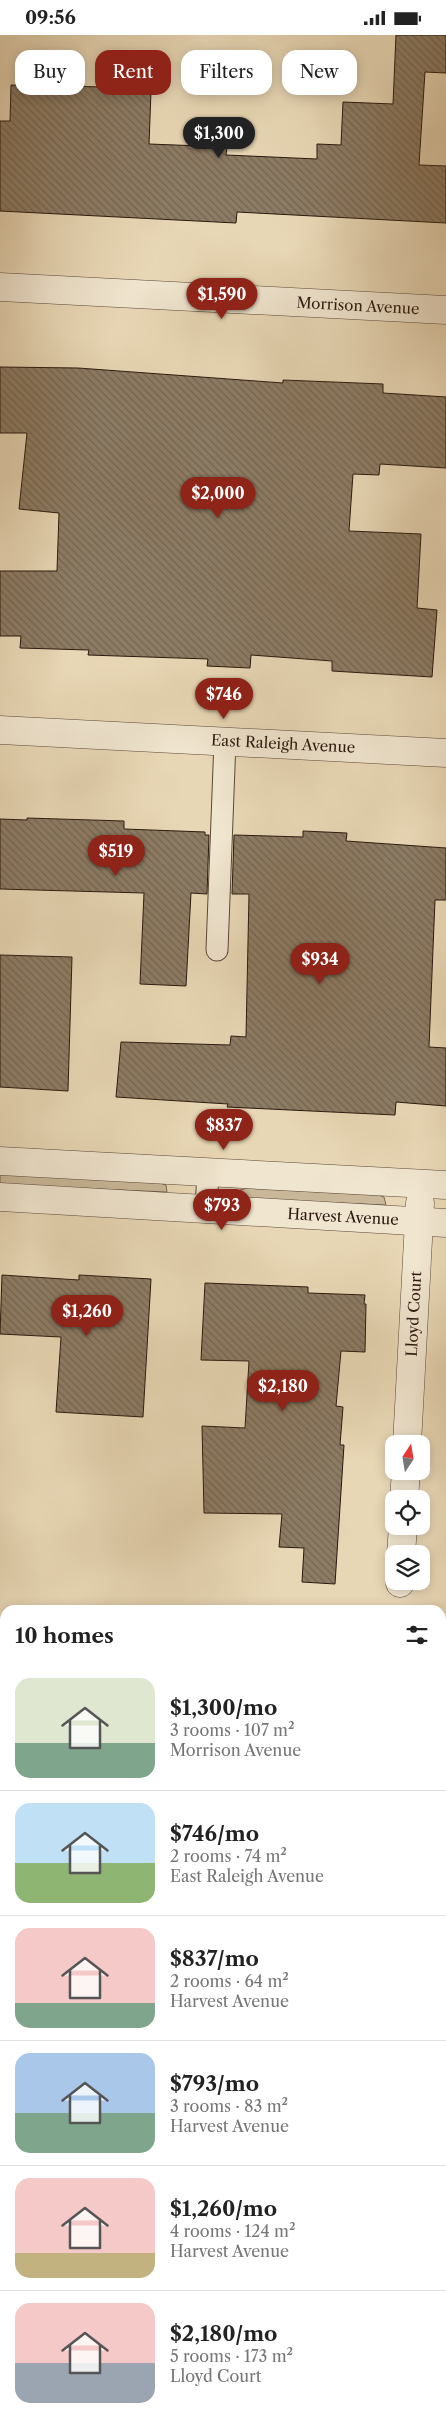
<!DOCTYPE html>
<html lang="en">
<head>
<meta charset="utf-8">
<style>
  body { margin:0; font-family:"Libre Caslon Text",serif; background:#f6f6f6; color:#222; height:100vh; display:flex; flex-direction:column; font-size:19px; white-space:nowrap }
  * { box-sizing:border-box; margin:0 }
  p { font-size:16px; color:#767676 }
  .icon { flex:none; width:28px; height:28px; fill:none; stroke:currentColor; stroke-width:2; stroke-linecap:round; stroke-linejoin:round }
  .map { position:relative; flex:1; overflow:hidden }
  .drawer { position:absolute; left:0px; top:1570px; width:446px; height:820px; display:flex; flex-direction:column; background:#fff; border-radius:15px 15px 0 0; box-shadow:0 2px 12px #0003 }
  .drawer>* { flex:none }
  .guide { position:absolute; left:15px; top:15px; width:416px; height:45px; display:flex; gap:10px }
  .needle { width:32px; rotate:12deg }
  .controls { position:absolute; left:385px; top:1400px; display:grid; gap:10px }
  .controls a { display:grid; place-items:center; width:45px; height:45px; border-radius:10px; background:#fff; box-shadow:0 2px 12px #0003; font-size:25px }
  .price { position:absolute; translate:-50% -42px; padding:0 11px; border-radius:18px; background:#8f2418; color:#fff; font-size:16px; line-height:32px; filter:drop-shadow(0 1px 2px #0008) }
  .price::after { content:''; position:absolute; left:50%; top:30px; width:15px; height:11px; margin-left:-8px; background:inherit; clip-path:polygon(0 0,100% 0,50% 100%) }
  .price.on { background:#222; color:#fff }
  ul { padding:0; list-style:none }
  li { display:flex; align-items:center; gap:15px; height:125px; padding:0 15px }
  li+li { border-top:1px solid #e0e0e0 }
  li span { display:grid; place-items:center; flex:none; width:140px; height:100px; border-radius:15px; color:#555 }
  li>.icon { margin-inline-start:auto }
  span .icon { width:60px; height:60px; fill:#fffc; stroke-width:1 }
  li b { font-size:21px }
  h2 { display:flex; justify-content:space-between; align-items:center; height:60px; padding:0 15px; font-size:21px }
  .chip { padding:0 18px; border-radius:15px; background:#fff; box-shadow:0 2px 12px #0003; font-size:18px; line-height:45px }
  .chip.on { background:#8f2418; color:#fff }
  .status { display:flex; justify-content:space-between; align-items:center; height:35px; padding:0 25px; background:#fff; direction:ltr }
  .status svg { height:14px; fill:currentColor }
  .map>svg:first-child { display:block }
  .grass { fill:#c8b799; stroke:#7a6854 }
  .forest { fill:url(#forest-crowns); stroke:#7a6854 }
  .building { fill:url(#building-back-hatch); stroke:#2b190f }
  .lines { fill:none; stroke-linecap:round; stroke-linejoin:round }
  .service-casing { stroke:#5a4838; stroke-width:23 }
  .minor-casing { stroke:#5a4838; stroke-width:29 }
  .path { stroke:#2b190f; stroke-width:3; stroke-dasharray:1 2.5; stroke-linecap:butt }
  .service { stroke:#f0e5cf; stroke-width:21 }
  .minor { stroke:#f0e5cf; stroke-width:28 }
  .labels { text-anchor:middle; stroke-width:4.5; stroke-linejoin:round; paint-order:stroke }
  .street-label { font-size:15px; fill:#2b190f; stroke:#f0e5cf }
</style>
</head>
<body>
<div class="status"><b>09:56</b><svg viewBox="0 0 49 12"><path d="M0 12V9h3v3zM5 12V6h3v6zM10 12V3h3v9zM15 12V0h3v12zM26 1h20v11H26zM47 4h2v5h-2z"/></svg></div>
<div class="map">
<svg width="446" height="2390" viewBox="0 0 446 2390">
  <defs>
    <pattern id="forest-crowns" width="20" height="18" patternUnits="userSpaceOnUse" patternTransform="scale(1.25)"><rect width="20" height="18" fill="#c8b799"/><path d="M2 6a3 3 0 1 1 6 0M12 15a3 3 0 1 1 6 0" fill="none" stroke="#ac9d83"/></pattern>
    <pattern id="building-back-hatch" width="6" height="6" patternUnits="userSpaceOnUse" patternTransform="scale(1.25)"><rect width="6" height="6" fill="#8d7c65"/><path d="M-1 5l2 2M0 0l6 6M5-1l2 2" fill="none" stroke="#736552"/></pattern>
  </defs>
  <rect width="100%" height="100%" fill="#e8d7b5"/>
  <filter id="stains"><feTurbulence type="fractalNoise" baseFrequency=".004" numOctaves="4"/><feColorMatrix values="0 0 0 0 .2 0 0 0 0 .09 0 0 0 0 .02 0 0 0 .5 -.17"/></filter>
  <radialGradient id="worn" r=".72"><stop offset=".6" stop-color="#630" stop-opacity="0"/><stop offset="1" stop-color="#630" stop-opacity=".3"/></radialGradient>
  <g class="grass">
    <polygon points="0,1139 160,1148 166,1150 167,1157 0,1150"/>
    <polygon points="248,1153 378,1160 384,1162 386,1170 241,1164 239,1161 240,1155"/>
    <polygon points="0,2341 5,2344 5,2370 0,2371"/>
    <polygon points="382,2385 426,2385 426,2389 446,2390 364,2390"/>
  </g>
  <g class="forest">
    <polygon points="0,2074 5,2074 5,2110 0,2111"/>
    <polygon points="133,2385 222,2387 222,2390 134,2390"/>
  </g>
  <g class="building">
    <polygon points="396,0 446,0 446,38 425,37 419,130 446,131 446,188 237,177 236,188 0,176 0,86 10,86 11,50 105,52 105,55 151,56 149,109 227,112 226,120 317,124 317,109 341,110 343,67 393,69"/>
    <polygon points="0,332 78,333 283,348 283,345 383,349 383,358 446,362 446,433 380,429 379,440 353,439 349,496 421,499 417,573 437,575 432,642 332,636 332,626 251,620 250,633 207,631 208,624 88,620 89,615 20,613 21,601 0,601 0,536 57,536 59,478 19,474 27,398 0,398"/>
    <polygon points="27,783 124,786 124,794 205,797 205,800 209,800 207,859 191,858 186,951 140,949 144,858 0,854 0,784 27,785"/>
    <polygon points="303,796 347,798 346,806 446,813 446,865 435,865 429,1012 446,1013 446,1071 396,1067 395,1080 227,1072 228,1069 116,1062 121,1007 230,1010 231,1001 246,1002 249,859 232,859 234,800 303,802"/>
    <polygon points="0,920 72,922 68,1056 0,1052"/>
    <polygon points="2,1240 79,1245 79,1240 151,1244 143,1382 56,1377 61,1302 0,1299"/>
    <polygon points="205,1248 308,1252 308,1258 365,1260 364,1269 366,1269 365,1317 341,1316 336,1371 343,1372 340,1410 344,1410 335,1549 302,1547 304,1513 279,1512 282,1479 204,1478 202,1391 245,1393 249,1326 201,1325"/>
  </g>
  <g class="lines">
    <g class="service-casing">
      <g id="service">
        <polyline points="217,915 225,706"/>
        <polyline points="206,1174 208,1137"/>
      </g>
    </g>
    <g class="minor-casing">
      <g id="minor">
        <polyline points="0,252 446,275"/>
        <polyline points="0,695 446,718"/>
        <polyline points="0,1126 446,1150"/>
        <polyline points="0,1162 446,1188"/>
        <polyline points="407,1409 420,1168"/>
        <polyline points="404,1464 406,1436"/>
        <polyline points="401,1519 403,1491"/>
        <polyline points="400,1548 400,1546"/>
        <polyline points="0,1772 5,1772"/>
        <polyline points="441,1772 446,1772"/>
        <polyline points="441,1807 446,1807"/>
        <polyline points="0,1809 5,1809"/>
      </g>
    </g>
    <g class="path">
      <polyline points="441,2280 446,2281"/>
      <polyline points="0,2291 5,2290"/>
    </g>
    <use href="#service" class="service"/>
    <use href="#minor" class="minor"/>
  </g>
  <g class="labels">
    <g class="street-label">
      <text transform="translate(358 271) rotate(3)" y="5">Morrison Avenue</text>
      <text transform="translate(283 709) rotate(3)" y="5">East Raleigh Avenue</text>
      <text transform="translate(343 1182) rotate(3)" y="5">Harvest Avenue</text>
      <text transform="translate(414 1279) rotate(-87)" y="5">Lloyd Court</text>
    </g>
  </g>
  <rect width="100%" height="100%" filter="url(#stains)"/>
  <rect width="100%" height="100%" fill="url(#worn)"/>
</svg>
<div class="controls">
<a><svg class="needle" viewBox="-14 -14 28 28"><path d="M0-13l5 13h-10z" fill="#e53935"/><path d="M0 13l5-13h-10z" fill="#767676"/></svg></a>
<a><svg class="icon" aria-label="locate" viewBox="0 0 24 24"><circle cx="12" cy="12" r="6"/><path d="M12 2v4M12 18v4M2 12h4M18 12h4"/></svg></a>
<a><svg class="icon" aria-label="layers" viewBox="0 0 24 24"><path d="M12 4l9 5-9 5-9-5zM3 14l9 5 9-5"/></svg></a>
</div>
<b class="price on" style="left:219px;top:124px">$1,300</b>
<b class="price" style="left:222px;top:285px">$1,590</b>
<b class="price" style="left:218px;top:484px">$2,000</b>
<b class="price" style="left:224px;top:685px">$746</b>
<b class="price" style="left:116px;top:842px">$519</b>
<b class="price" style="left:320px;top:950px">$934</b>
<b class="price" style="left:224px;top:1116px">$837</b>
<b class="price" style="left:222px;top:1196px">$793</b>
<b class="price" style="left:87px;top:1302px">$1,260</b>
<b class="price" style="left:283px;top:1377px">$2,180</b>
<div class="guide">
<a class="chip">Buy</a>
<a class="chip on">Rent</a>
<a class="chip">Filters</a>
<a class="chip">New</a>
</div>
<section class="drawer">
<h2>10 homes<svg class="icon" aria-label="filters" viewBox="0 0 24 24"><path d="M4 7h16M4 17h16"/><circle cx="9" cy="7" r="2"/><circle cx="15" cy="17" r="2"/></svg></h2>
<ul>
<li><span style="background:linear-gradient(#dfe7d0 65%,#7fa58c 0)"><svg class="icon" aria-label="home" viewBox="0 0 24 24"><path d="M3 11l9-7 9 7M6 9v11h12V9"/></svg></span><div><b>$1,300/mo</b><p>3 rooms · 107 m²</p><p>Morrison Avenue</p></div></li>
<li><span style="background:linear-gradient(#bfe0f5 60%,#8fb573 0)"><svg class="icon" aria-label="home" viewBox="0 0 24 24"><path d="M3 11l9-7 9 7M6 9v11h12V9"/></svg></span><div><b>$746/mo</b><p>2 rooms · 74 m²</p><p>East Raleigh Avenue</p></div></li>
<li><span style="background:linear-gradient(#f6c9c9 75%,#7fa58c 0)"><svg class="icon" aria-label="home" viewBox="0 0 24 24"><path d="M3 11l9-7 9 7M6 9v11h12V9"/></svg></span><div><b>$837/mo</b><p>2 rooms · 64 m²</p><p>Harvest Avenue</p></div></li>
<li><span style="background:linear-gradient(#a9c7e8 60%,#7fa58c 0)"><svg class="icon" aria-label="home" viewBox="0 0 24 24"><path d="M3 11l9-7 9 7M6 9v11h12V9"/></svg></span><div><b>$793/mo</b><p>3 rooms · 83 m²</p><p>Harvest Avenue</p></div></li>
<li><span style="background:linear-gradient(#f6c9c9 75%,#c2b280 0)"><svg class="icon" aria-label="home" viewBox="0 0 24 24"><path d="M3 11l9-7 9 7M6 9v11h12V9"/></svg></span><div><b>$1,260/mo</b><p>4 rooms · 124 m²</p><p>Harvest Avenue</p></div></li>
<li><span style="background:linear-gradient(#f6c9c9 60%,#9aa5b1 0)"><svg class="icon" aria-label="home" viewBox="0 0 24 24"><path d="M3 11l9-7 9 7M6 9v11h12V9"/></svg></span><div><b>$2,180/mo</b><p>5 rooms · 173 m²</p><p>Lloyd Court</p></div></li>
</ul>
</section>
</div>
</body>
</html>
